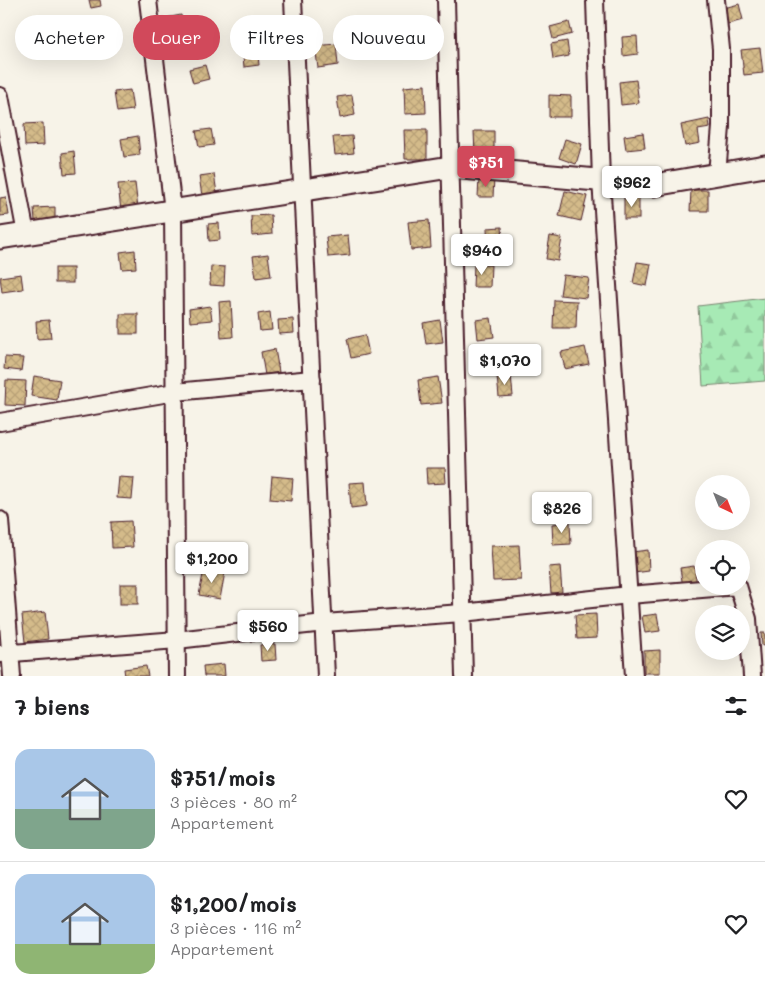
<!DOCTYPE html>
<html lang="fr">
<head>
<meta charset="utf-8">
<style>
  body { margin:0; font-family:Mali,sans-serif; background:#f6f6f6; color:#202124; height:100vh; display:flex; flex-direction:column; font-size:19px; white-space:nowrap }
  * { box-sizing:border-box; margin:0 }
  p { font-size:16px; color:#757577 }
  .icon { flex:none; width:28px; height:28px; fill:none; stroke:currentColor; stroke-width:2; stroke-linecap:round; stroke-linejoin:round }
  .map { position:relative; height:676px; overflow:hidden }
  .sheet { display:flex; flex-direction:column; background:#fff; flex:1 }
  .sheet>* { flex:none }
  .hud { position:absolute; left:15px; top:15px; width:500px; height:45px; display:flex; gap:10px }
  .needle { width:32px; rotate:137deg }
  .buttons { position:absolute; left:695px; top:475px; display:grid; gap:10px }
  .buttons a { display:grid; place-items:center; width:55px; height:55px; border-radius:50%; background:#fff; box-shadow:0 5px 20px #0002; font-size:25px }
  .price { position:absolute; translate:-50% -42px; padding:0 11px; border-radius:5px; background:#fff; color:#222; font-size:16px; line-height:32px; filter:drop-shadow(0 1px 2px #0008) }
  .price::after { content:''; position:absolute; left:50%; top:30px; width:15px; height:11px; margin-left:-8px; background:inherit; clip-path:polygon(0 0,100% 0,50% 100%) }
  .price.selected { background:#d1495b; color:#fff }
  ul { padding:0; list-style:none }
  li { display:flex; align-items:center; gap:15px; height:125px; padding:0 15px }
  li+li { border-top:1px solid #e0e0e0 }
  li span { display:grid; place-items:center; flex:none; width:140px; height:100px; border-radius:15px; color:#555 }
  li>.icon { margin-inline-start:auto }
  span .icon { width:60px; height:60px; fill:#fffc; stroke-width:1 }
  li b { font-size:21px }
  h2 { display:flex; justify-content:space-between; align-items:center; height:60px; padding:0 15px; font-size:21px }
  .pill { padding:0 18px; border-radius:22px; background:#fff; box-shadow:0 5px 20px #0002; font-size:18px; line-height:45px }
  .pill.selected { background:#d1495b; color:#fff }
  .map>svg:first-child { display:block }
  .forest { fill:url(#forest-firs); stroke:#788470 }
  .building { fill:url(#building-cross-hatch); stroke:#4a1f2b }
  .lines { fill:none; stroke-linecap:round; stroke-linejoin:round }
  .minor-casing { stroke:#4a1f2b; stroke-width:20 }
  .tertiary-casing { stroke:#4a1f2b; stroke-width:25 }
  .minor { stroke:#f7f3e8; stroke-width:16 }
  .tertiary { stroke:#f7f3e8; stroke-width:21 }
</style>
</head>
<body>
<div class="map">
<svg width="765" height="676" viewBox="0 0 765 676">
  <defs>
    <pattern id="forest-firs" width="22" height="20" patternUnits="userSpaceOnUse" patternTransform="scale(1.25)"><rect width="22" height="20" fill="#a7eab5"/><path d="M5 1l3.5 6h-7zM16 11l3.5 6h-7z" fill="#91c89c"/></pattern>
    <pattern id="building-cross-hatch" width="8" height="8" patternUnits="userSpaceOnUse" patternTransform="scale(1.25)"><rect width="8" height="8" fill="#d4bb8a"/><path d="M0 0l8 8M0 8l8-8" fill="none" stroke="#b8a077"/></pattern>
  </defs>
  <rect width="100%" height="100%" fill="#f7f3e8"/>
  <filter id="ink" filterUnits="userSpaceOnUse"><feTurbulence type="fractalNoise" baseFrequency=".02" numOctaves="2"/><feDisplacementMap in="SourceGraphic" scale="10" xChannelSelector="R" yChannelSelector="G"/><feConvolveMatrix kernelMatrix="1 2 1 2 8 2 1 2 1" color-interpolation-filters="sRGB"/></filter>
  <g filter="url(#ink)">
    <polygon class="forest" points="765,298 765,381 703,386 698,306"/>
    <g class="building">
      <polygon points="89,0 100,0 101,6 91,8"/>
      <polygon points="739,4 743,20 728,24 724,8"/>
      <polygon points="181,15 187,46 161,51 155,20"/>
      <polygon points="569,22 572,34 553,39 550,27"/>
      <polygon points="404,33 407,55 390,57 387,36"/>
      <polygon points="637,36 638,54 623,56 622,37"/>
      <polygon points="567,41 569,56 553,59 551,44"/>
      <polygon points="336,44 338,65 318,68 315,46"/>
      <polygon points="257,45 259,65 244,67 242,46"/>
      <polygon points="760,48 763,73 744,75 741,50"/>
      <polygon points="205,65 209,79 193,83 189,69"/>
      <polygon points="636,80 639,103 621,105 619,82"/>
      <polygon points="425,85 426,113 405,114 404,87"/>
      <polygon points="130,90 133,110 117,112 114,92"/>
      <polygon points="352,95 355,115 340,118 337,97"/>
      <polygon points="549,95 571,96 571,117 549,117"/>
      <polygon points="709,119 710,128 698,130 700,143 685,146 681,125"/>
      <polygon points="43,123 44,145 25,146 24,124"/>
      <polygon points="211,129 214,145 199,147 196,131"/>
      <polygon points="404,130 427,130 427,159 405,159"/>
      <polygon points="474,131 494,131 494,154 475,155"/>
      <polygon points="643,133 645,148 626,150 624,136"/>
      <polygon points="138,136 140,155 124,157 121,139"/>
      <polygon points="352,136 354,153 335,155 333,137"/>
      <polygon points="565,139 582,144 576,164 559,158"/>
      <polygon points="74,151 76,173 64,174 62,153"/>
      <polygon points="214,174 217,193 202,196 199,176"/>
      <polygon points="479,178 494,178 493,197 478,197"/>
      <polygon points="135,183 138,209 121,211 118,184"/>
      <polygon points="691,190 708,190 708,211 690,211"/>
      <polygon points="565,191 587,196 581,221 559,216"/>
      <polygon points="6,197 9,215 0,216 0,198"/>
      <rect x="624" y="198" width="15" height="21"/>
      <polygon points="55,207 55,220 35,221 34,208"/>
      <polygon points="271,215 272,234 252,236 251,216"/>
      <polygon points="429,220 431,248 411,250 408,222"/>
      <polygon points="219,223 220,240 209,241 208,224"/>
      <polygon points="502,227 504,251 488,252 487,228"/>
      <polygon points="348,235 350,255 328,257 326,237"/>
      <polygon points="550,236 562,238 558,261 546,259"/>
      <polygon points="135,250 136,268 122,269 120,252"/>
      <polygon points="268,254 271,276 256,278 253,256"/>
      <polygon points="637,262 651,264 647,286 633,283"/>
      <polygon points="474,265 491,265 490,287 473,287"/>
      <polygon points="211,266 225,267 224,286 210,285"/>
      <rect x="55" y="268" width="18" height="15"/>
      <polygon points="21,274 23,289 2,292 0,277"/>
      <polygon points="563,275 589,278 586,298 560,295"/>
      <polygon points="554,300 577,301 576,328 553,328"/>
      <polygon points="231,301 233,337 221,338 219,302"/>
      <polygon points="210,306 212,320 190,322 189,309"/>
      <polygon points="270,312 272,330 260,331 258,314"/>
      <rect x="120" y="314" width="18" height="20"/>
      <polygon points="491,318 494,337 478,339 476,320"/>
      <polygon points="293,319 294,333 279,334 278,320"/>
      <polygon points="49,320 51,338 37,339 36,321"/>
      <polygon points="440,320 443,342 426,344 423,323"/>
      <polygon points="365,335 369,354 351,358 347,339"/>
      <polygon points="585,347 589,364 565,369 561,352"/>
      <polygon points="275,349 279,372 265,375 261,352"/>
      <polygon points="5,357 23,358 21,371 4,369"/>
      <polygon points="511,375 513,396 499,397 497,376"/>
      <polygon points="34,376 60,380 57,400 31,396"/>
      <polygon points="438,377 442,403 421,405 418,380"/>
      <polygon points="6,380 26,381 25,406 5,405"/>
      <polygon points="426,468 445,468 446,483 427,484"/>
      <polygon points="272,476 293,478 291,501 270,499"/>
      <polygon points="119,477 134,478 132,499 117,498"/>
      <polygon points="365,482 367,506 351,508 349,483"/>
      <polygon points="131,521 133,547 112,548 111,522"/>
      <polygon points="570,522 571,544 553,545 552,524"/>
      <polygon points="519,545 521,580 493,581 491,546"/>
      <polygon points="648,550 649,571 634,573 632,552"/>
      <polygon points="560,566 562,592 551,593 549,567"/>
      <polygon points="694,566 697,585 683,587 680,568"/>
      <polygon points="204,569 225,572 220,599 199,595"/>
      <rect x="120" y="584" width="18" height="20"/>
      <polygon points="45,612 48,639 25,642 22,615"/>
      <polygon points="596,614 597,638 577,639 575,615"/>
      <polygon points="657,614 660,631 645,633 642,616"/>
      <polygon points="761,633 765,633 765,645 762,646"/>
      <polygon points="275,644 276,660 261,661 260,645"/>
      <polygon points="660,650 660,673 644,673 644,651"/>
      <polygon points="224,664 225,676 204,676 203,666"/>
      <polygon points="146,666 148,676 125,676 124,669"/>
    </g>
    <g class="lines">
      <g class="minor-casing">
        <g id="minor">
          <polyline points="148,0 173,211 177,676"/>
          <polyline points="293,0 326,676"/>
          <polyline points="446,0 464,676"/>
          <polyline points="595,0 601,180 634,676"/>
          <polyline points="716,0 721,49 721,127 717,174"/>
          <polyline points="0,96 26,234"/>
          <polyline points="0,422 175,392 312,379"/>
          <polyline points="0,520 12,676"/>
          <polyline points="0,654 177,640 324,623 462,613 629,595 738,586 748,619 752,676"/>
        </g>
      </g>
      <g class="tertiary-casing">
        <polyline id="tertiary" points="0,238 450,167 654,185 765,166"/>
      </g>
      <use href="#minor" class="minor"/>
      <use href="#tertiary" class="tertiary"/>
    </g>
  </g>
</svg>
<div class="buttons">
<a><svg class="needle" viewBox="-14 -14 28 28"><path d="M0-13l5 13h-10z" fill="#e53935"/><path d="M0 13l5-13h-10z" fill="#757577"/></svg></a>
<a><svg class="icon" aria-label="locate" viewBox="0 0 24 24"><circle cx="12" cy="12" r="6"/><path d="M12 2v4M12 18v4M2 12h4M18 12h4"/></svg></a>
<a><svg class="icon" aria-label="layers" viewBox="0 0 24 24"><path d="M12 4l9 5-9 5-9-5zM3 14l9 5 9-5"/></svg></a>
</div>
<b class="price selected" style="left:486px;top:188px">$751</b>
<b class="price" style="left:632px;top:208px">$962</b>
<b class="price" style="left:482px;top:276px">$940</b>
<b class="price" style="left:505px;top:386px">$1,070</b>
<b class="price" style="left:562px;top:534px">$826</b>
<b class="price" style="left:212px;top:584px">$1,200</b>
<b class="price" style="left:268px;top:652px">$560</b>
<div class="hud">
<a class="pill">Acheter</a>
<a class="pill selected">Louer</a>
<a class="pill">Filtres</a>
<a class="pill">Nouveau</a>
</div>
</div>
<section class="sheet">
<h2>7 biens<svg class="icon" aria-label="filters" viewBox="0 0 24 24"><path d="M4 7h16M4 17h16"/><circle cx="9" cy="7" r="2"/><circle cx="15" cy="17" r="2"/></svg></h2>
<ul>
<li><span style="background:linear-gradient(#a9c7e8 60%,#7fa58c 0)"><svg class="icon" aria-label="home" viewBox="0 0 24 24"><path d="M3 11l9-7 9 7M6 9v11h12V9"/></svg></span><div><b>$751/mois</b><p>3 pièces · 80 m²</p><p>Appartement</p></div><svg class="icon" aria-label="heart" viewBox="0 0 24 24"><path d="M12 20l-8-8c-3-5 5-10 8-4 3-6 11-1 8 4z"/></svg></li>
<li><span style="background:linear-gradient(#a9c7e8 70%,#8fb573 0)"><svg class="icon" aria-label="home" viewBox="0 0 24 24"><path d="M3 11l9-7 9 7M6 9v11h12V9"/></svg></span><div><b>$1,200/mois</b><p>3 pièces · 116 m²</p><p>Appartement</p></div><svg class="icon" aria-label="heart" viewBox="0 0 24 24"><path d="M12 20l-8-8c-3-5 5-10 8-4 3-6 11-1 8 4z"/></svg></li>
</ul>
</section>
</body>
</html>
